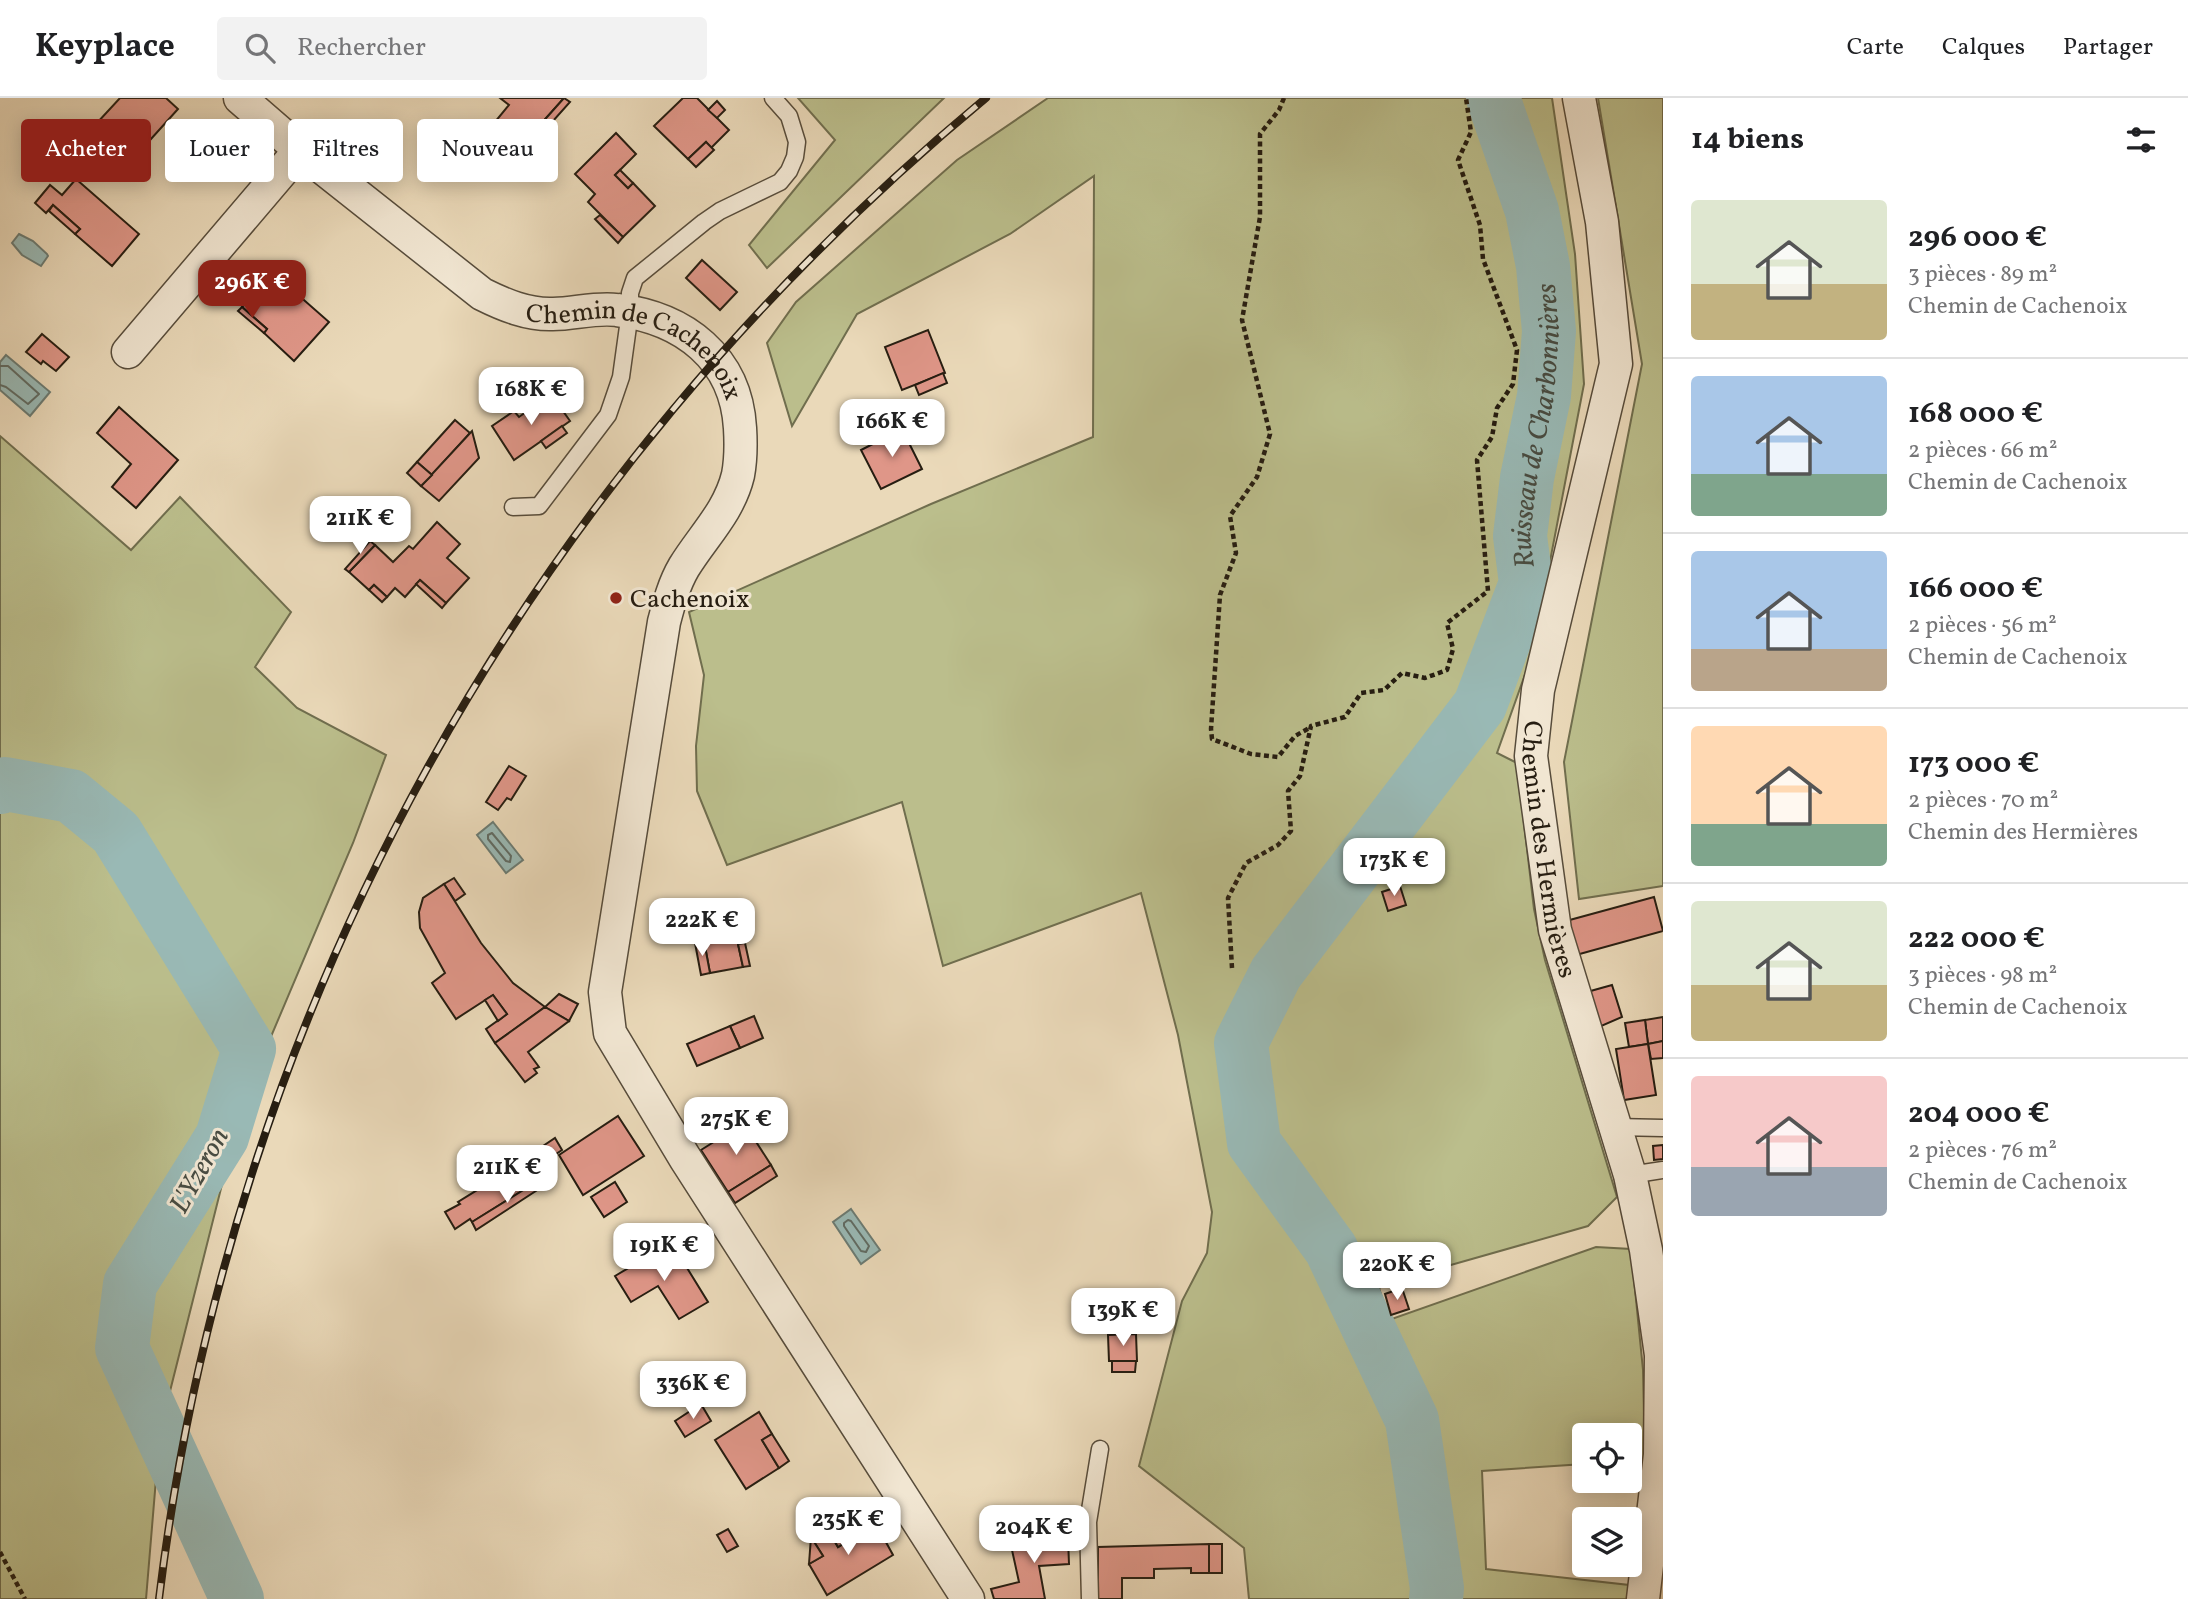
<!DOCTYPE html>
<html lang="fr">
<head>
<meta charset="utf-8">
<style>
  body { margin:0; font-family:Vollkorn,serif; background:#f2f2f2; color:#202124; height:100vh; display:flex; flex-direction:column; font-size:26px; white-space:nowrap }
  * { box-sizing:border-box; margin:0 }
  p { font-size:23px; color:#757577 }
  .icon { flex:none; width:38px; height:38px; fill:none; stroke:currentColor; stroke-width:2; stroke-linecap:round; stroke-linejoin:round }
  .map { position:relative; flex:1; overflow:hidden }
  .details { display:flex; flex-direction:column; background:#fff; width:525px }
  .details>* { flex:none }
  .guide { position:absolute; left:21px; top:21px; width:665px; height:63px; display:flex; gap:14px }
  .controls { position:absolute; left:1572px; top:1325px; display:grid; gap:14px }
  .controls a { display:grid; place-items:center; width:70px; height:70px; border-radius:7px; background:#fff; box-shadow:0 4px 18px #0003; font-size:35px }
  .price { position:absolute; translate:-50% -60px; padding:0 16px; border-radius:14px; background:#fff; color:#222; font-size:23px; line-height:46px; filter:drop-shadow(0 2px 4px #0008) }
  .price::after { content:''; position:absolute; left:50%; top:42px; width:21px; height:16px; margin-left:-10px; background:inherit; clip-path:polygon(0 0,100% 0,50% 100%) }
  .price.selected { background:#8f2418; color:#fff }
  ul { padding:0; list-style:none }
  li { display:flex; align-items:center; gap:21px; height:175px; padding:0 28px }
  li+li { border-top:2px solid #e0e0e0 }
  li span { display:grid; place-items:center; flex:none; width:196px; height:140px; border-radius:7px; color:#555 }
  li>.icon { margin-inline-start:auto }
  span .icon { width:84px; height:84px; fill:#fffc; stroke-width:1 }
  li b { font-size:30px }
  h2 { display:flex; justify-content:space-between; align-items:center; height:84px; padding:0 28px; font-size:30px }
  .pill { padding:0 24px; border-radius:7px; background:#fff; box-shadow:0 4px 18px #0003; font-size:24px; line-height:63px }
  .pill.selected { background:#8f2418; color:#fff }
  header { display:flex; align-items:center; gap:42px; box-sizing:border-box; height:98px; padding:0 35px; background:#fff; border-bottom:2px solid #e0e0e0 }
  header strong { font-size:33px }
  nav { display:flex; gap:38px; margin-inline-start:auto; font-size:24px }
  .search { width:490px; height:63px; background:#f2f2f2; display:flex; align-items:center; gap:18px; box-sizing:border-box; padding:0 24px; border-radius:7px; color:#757577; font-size:26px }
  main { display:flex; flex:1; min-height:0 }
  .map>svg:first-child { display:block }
  .green { fill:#bbbe8c; stroke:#706e4e; stroke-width:2 }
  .water { fill:#99b9b5; stroke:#6b7b73; stroke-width:2 }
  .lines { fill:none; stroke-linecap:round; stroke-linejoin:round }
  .shore { stroke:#606b63; stroke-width:2 }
  .river { stroke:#99b9b5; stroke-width:54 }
  .building { fill:#df9688; stroke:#261d11; stroke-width:2 }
  .lane-casing { stroke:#574c3b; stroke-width:19 }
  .street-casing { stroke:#574c3b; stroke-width:35 }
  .path { stroke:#261d11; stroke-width:4.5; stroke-dasharray:5 3.5; stroke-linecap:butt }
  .lane { stroke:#f1e6d2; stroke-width:16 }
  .street { stroke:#f1e6d2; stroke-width:32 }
  .rail-casing { stroke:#261d11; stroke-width:8 }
  .rail { stroke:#f1e6d2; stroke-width:5; stroke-dasharray:16; stroke-linecap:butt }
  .poi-dot { fill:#8f2418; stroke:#f1e6d2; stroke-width:2.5 }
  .labels { text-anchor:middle; stroke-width:6; stroke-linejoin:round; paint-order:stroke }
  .street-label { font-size:26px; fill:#261d11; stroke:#f1e6d2 }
  .poi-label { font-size:26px; fill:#261d11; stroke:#f1e6d2; text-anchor:start }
  .water-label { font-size:28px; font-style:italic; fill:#484c42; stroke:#f1e6d2 }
</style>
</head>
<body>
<header>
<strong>Keyplace</strong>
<div class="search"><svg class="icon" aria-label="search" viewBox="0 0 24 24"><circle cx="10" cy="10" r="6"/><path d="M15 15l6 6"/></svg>Rechercher</div>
<nav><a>Carte</a><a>Calques</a><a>Partager</a></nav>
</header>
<main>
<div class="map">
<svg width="1663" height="1501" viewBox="0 0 1663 1501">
  <rect width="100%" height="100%" fill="#ead9b9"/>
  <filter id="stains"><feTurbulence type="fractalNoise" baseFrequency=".00286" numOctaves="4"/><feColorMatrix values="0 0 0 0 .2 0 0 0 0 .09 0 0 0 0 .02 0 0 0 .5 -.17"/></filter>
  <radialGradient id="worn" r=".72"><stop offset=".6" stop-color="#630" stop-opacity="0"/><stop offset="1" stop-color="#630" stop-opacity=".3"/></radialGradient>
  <g class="green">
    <polygon points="798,0 944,0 767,170 749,147 835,42"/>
    <polygon points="1048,0 1552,0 1575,156 1584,286 1532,557 1497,655 1517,665 1534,811 1545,862 1617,1099 1588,1128 1391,1184 1379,1190 1389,1222 1596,1149 1631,1151 1643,1272 1645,1362 1629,1363 1629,1337 1584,1337 1584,1366 1482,1373 1486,1471 1629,1487 1629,1501 1249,1501 1244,1450 1139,1368 1182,1203 1207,1155 1212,1114 1178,937 1141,795 943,868 902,704 727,767 697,693 696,648 704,577 689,514 931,406 1093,339 1094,78 1010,136 857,216 792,328 767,245 796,204 957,62"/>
    <polygon points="1598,0 1663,0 1663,788 1579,801 1564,664 1642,266"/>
    <polygon points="0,338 131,452 180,399 291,514 255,569 297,610 386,657 353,745 242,1007 160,1333 146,1501 0,1501"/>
  </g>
  <g class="water">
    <polygon points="19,136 33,143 47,156 48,158 41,168 22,157 12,145"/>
    <polygon points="6,257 50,294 30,318 0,292 0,264"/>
    <polygon points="493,724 523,762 506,775 477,737"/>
    <polygon points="851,1111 880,1152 861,1166 833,1124"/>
  </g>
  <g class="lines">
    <g class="shore">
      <polyline points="0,268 8,268 39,296 28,306 6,289 0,287"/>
      <polygon points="492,735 511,758 510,764 506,763 488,741 488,737"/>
      <polygon points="848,1122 851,1123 869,1148 866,1154 861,1153 844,1128 844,1125"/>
    </g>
    <g class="river">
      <polyline points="0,689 5,686 71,698 116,735 249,951 222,1039 130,1186 122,1250 237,1501"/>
      <path id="s1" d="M 1436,1501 L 1437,1490 L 1412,1322 L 1331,1151 L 1254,1045 L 1241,945 L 1276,875 L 1480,607 L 1526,485 L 1520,438 L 1527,380 L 1544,298 L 1549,233 L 1543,168 L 1532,113 L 1493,0"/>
    </g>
  </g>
  <g class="building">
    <polygon points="120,0 166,0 178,11 151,41 145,35 115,67 84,39"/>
    <polygon points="500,0 564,0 507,64 481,41 509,7"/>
    <polygon points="564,0 570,4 512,69 507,64"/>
    <polygon points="683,0 697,0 729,32 711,50 706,44 688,61 654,28"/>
    <polygon points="717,3 725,12 717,20 708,12"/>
    <polygon points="616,35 636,56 615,77 628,90 633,85 655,108 623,139 588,104 595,96 575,76"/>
    <polygon points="706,44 714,52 696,69 688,61"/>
    <polygon points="620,72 633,85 628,90 615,77"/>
    <polygon points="76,81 139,136 112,168 75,136 80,131 53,107 46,115 35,105 50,87 62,97"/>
    <polygon points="53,107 80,131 75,136 49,113"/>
    <polygon points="600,117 623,139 618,145 595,121"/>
    <polygon points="702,162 737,194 720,212 686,180"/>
    <polygon points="272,174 329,224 294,263 264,235 267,231 242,209"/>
    <polygon points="242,209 267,231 264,235 238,213"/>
    <polygon points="928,232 945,275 902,292 885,249"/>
    <polygon points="42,236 69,259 56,273 43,263 41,266 26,254"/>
    <polygon points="943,275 947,285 919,297 915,287"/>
    <polygon points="551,296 570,323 514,362 492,328 514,313 519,319"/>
    <polygon points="119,309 178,362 136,410 112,389 131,366 97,335"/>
    <polygon points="455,322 470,335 432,377 417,364"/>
    <polygon points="562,328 567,335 546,350 541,343"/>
    <polygon points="902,331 922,371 881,391 861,352"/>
    <polygon points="472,333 479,360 439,403 421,388"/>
    <polygon points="417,364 432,377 421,388 407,375"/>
    <polygon points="437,424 460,446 447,460 469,480 446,505 420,482 405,499 395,490 387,499 374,487 369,492 349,474 375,447 393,464 409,448 413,451"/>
    <polygon points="370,443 375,447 349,474 345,471"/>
    <polygon points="420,482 446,505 442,510 416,486"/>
    <polygon points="374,487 387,499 382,504 369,492"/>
    <polygon points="509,668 526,678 511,702 507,700 498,712 486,704"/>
    <polygon points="454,780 465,796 455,803 444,786"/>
    <polygon points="444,786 481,845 513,885 545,909 495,945 486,931 507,916 493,897 456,921 432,885 445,875 420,830 419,814 423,800"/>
    <polygon points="1400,788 1406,807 1388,813 1382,794"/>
    <polygon points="1654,799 1663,833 1576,857 1566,823"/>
    <polygon points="738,810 745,845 738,846 743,869 710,875 704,843 695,845 690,820"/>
    <polygon points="704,843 710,875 701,877 695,845"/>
    <polygon points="745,845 750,868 743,869 738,846"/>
    <polygon points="1612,887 1622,919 1599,929 1587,894"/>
    <polygon points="559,896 578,906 569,923 545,909"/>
    <polygon points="493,897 507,916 498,923 485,902"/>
    <polygon points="545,909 569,923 528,954 539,969 534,971 537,975 525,984 495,945"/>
    <polygon points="754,918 763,940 740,950 730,928"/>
    <polygon points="1663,919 1663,943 1648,946 1645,922"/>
    <polygon points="1645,922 1648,946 1629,949 1625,925"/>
    <polygon points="730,928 740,950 697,968 687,946"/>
    <polygon points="1663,943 1663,960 1651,961 1648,946"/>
    <polygon points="1648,946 1656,997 1624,1002 1616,951"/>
    <polygon points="618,1018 644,1058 583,1097 559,1057"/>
    <polygon points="744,1025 771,1067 728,1094 701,1052"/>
    <polygon points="555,1040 562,1052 550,1060 543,1048"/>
    <polygon points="1663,1047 1663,1061 1654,1062 1653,1048"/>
    <polygon points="529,1060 541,1081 472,1124 470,1121 455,1131 445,1114 460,1106 458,1104"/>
    <polygon points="771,1067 777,1078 735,1105 728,1094"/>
    <polygon points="541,1081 545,1087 476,1132 472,1124"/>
    <polygon points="615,1084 627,1104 604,1119 591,1099"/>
    <polygon points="676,1152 708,1204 679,1221 658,1188 631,1204 615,1178 647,1159 651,1167"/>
    <polygon points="1402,1190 1409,1211 1391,1217 1385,1196"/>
    <polygon points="1136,1236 1137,1263 1109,1263 1108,1237"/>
    <polygon points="1112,1263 1136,1263 1135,1274 1112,1274"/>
    <polygon points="701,1306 711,1323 685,1339 675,1323"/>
    <polygon points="759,1314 772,1336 762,1342 779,1370 746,1391 715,1342"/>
    <polygon points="772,1336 789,1363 779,1370 762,1342"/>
    <polygon points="876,1426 893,1457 827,1497 809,1466 823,1458 811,1439 827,1430 838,1449"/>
    <polygon points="827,1430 851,1441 838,1449"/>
    <polygon points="728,1431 738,1448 727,1454 717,1437"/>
    <polygon points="1033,1432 1055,1432 1055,1441 1068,1440 1069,1466 1039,1468 1045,1501 994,1501 991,1491 1019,1484 1010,1443 1033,1441"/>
    <polygon points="811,1439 823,1458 809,1466"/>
    <rect x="1209" y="1446" width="13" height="29"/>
    <polygon points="1209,1446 1209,1475 1191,1475 1191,1470 1154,1471 1154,1480 1122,1480 1122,1501 1098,1501 1098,1449"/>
  </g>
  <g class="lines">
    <g class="lane-casing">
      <g id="lane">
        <polyline points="513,409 539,408 608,317 621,279 630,214 630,195 635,180 704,124 720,113 780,84 789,73 795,59 797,44 789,18 773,0"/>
        <polyline points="1615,1029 1663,1030"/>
        <polyline points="1630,1077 1663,1072"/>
        <polyline points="1090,1501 1088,1424 1100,1351"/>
      </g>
    </g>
    <g class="street-casing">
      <g id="street">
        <path id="s2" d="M 240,0 L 300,52 L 482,196 C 504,207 528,217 553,216 C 574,216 596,209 617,212 C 684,220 736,260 740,330 C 741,346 741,361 738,377 C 729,414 703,438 684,469 C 674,486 669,505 664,524 L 605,894 L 610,935 L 685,1060 L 968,1501"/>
        <path id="s3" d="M 1579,0 L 1602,124 L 1616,266 L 1538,592 L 1531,658 L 1555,832 L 1630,1077 L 1646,1152 L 1661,1257 L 1660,1357 L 1643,1501"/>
        <polyline points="128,254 300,52"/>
      </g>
    </g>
    <g class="path">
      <polyline points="1284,0 1279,12 1260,36 1260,119 1242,222 1270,336 1257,379 1230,418 1236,455 1220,497 1211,631 1212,641 1251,656 1278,659 1295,638 1311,629"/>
      <polyline points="1232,870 1228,800 1246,765 1278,747 1291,733 1288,693 1300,678 1311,628 1345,619 1361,595 1384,592 1402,575 1425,580 1447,572 1453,551 1447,525 1488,493 1477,362 1492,339 1497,310 1513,286 1517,252 1483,161 1480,127 1458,62 1471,34 1466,0"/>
      <polyline points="0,1454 25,1501"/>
    </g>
    <use href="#lane" class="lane"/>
    <use href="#street" class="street"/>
    <g class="rail-casing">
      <path id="rail" d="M 159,1501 C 231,907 526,381 986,0"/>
    </g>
    <use href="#rail" class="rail"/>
  </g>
  <circle class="poi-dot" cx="616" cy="500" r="7"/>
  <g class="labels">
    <g class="street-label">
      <text dy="9" stroke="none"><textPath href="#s2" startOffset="483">Chemin de Cachenoix</textPath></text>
      <text dy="9" stroke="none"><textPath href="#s3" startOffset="765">Chemin des Hermières</textPath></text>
    </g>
    <g class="poi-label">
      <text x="630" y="509">Cachenoix</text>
    </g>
    <g class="water-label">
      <text dy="10" stroke="none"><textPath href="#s1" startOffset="1306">Ruisseau de Charbonnières</textPath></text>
      <text transform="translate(198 1072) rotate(-61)" y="10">L'Yzeron</text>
    </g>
  </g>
  <rect width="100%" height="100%" filter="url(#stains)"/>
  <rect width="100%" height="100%" fill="url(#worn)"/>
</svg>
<div class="controls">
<a><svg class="icon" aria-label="locate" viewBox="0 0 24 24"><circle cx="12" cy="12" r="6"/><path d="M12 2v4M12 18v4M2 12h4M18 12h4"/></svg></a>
<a><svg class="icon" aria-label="layers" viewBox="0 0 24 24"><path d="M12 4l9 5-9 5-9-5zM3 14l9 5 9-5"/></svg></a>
</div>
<b class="price selected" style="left:252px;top:222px">296K €</b>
<b class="price" style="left:531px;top:329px">168K €</b>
<b class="price" style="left:892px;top:361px">166K €</b>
<b class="price" style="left:360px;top:458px">211K €</b>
<b class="price" style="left:1394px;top:800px">173K €</b>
<b class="price" style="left:702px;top:860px">222K €</b>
<b class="price" style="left:736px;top:1059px">275K €</b>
<b class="price" style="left:507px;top:1107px">211K €</b>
<b class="price" style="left:664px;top:1185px">191K €</b>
<b class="price" style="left:1397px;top:1204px">220K €</b>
<b class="price" style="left:1123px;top:1250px">139K €</b>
<b class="price" style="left:693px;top:1323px">336K €</b>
<b class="price" style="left:848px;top:1459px">235K €</b>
<b class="price" style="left:1034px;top:1467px">204K €</b>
<div class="guide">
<a class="pill selected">Acheter</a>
<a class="pill">Louer</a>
<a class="pill">Filtres</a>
<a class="pill">Nouveau</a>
</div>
</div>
<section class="details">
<h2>14 biens<svg class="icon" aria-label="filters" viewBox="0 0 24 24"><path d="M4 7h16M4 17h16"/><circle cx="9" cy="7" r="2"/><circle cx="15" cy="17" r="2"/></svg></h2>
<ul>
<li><span style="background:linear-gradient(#dfe7d0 60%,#c2b280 0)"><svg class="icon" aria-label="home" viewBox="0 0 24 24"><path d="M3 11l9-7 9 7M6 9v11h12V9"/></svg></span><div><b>296 000 €</b><p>3 pièces · 89 m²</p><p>Chemin de Cachenoix</p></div></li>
<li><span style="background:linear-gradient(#a9c7e8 70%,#7fa58c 0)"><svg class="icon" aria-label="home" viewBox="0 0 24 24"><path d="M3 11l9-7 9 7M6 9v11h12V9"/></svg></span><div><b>168 000 €</b><p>2 pièces · 66 m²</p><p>Chemin de Cachenoix</p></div></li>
<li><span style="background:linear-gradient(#a9c7e8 70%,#b9a48a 0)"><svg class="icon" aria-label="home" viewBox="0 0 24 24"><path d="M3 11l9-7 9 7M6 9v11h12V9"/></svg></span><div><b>166 000 €</b><p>2 pièces · 56 m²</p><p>Chemin de Cachenoix</p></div></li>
<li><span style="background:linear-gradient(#ffd9b3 70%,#7fa58c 0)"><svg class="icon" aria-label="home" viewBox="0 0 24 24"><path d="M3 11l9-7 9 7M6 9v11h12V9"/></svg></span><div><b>173 000 €</b><p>2 pièces · 70 m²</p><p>Chemin des Hermières</p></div></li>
<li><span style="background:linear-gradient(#dfe7d0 60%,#c2b280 0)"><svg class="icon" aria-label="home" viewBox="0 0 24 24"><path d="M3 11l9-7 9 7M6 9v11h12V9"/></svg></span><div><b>222 000 €</b><p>3 pièces · 98 m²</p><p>Chemin de Cachenoix</p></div></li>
<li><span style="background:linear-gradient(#f6c9c9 65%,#9aa5b1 0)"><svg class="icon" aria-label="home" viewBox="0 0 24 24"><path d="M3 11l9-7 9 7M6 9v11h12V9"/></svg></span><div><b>204 000 €</b><p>2 pièces · 76 m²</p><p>Chemin de Cachenoix</p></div></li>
</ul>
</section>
</main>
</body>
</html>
